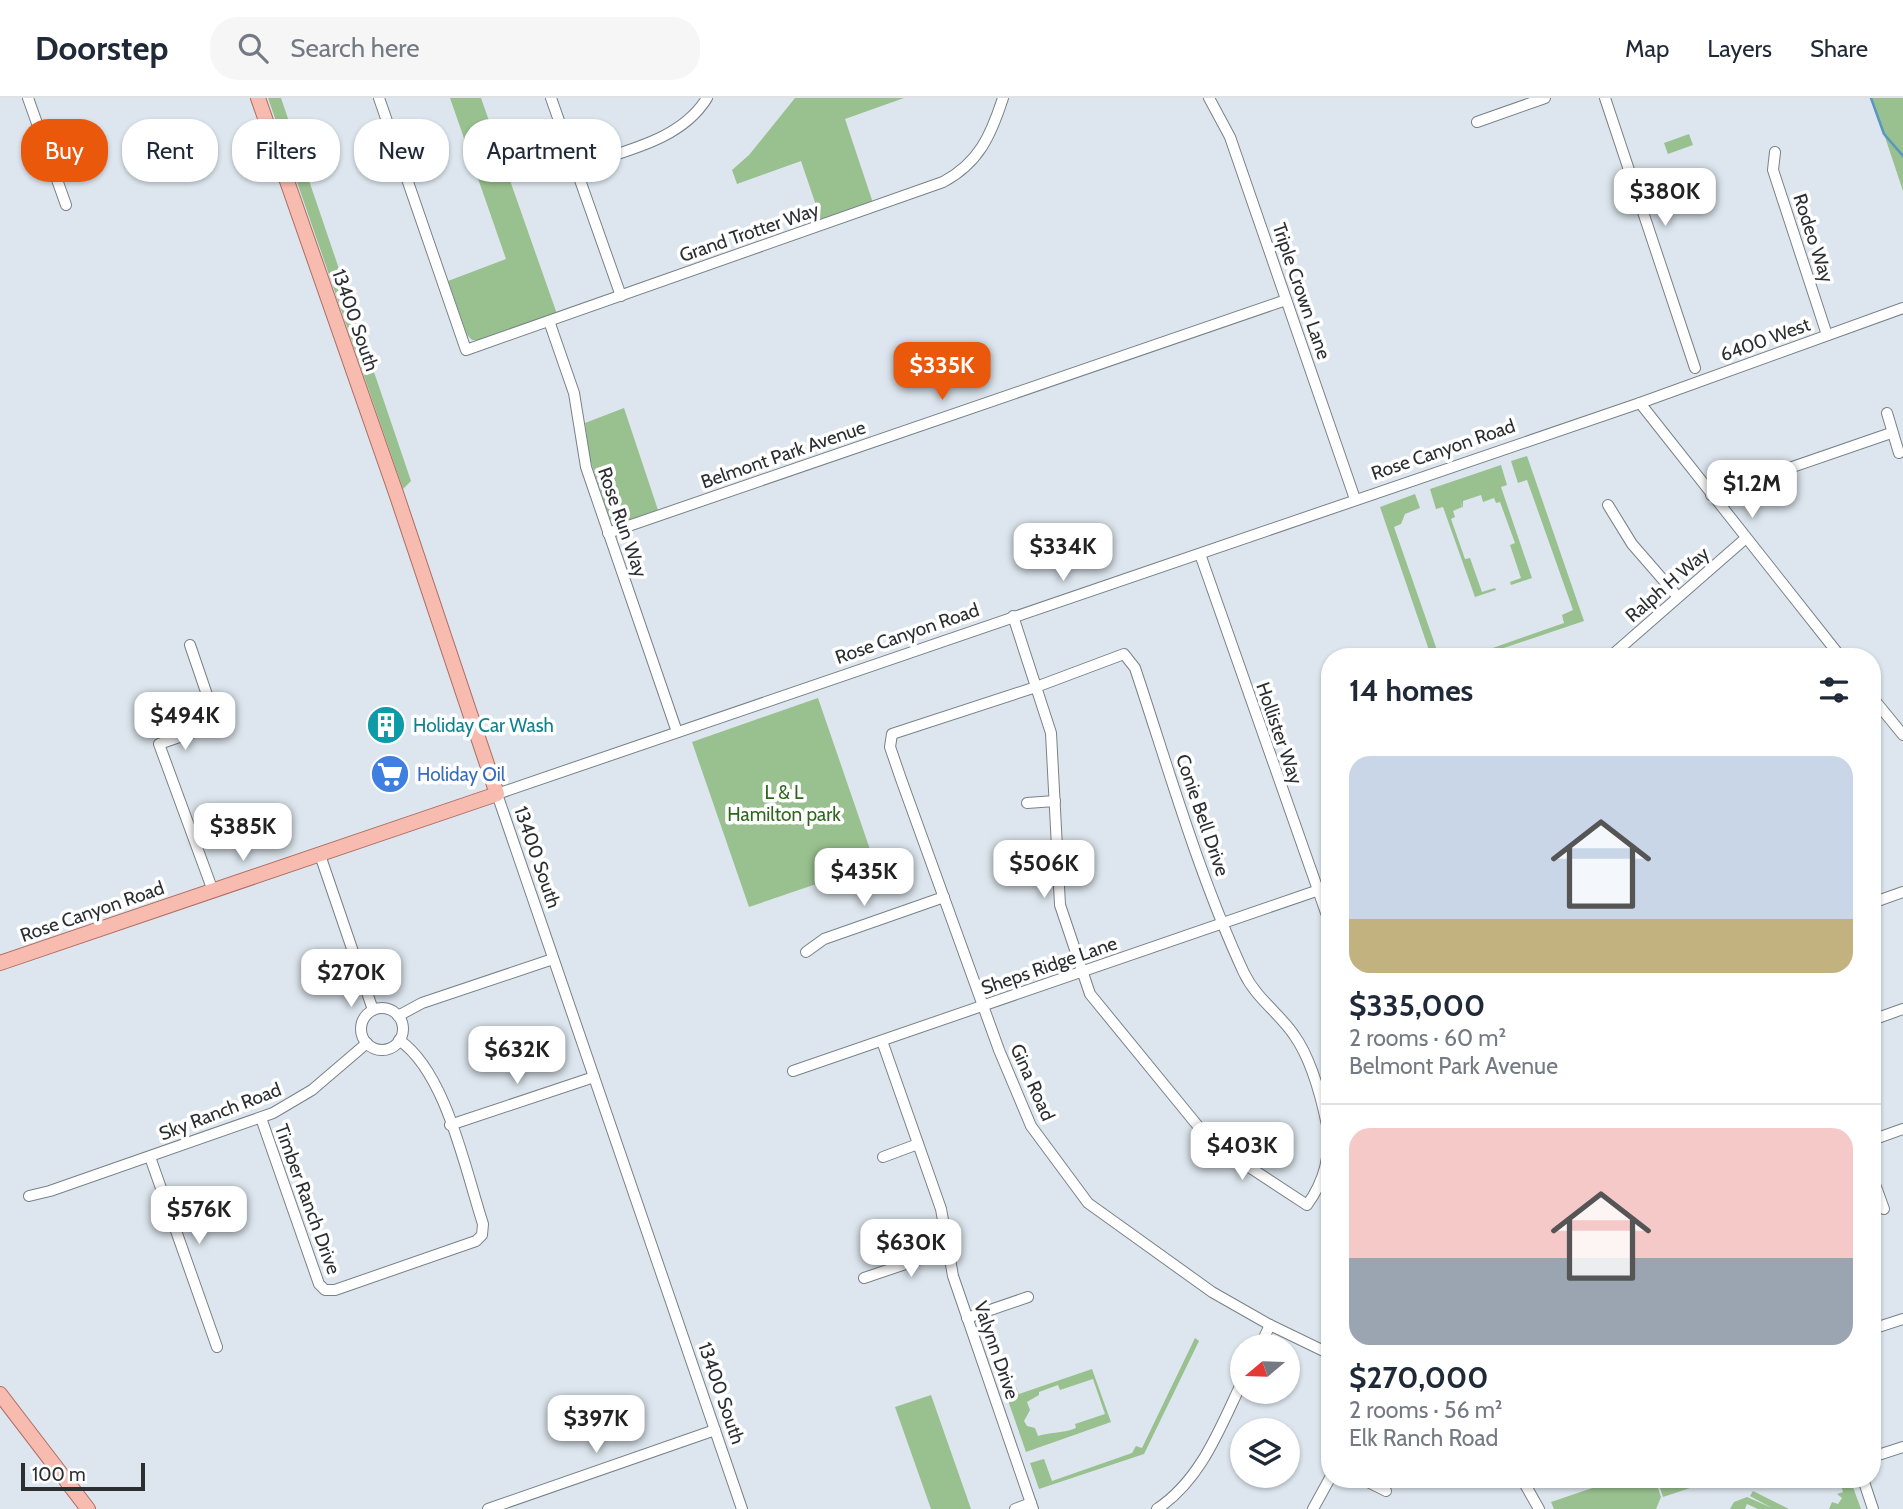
<!DOCTYPE html>
<html lang="en">
<head>
<meta charset="utf-8">
<style>
  body { margin:0; font-family:Cabin,sans-serif; background:#f6f6f7; color:#1f2937; height:100vh; display:flex; flex-direction:column; font-size:26px; white-space:nowrap }
  * { box-sizing:border-box; margin:0 }
  p { font-size:23px; color:#747a83 }
  .icon { flex:none; width:38px; height:38px; fill:none; stroke:currentColor; stroke-width:2; stroke-linecap:round; stroke-linejoin:round }
  .map { position:relative; flex:1; overflow:hidden }
  .sheet { position:absolute; left:1321px; top:550px; width:560px; height:840px; display:flex; flex-direction:column; background:#fff; border-radius:28px; box-shadow:0 2px 5px #0004 }
  .sheet>* { flex:none }
  .hud { position:absolute; left:21px; top:21px; width:665px; height:63px; display:flex; gap:14px }
  .needle { width:46px; rotate:251deg }
  .controls { position:absolute; left:1230px; top:1236px; display:grid; gap:14px }
  .controls a { display:grid; place-items:center; width:70px; height:70px; border-radius:50%; background:#fff; box-shadow:0 2px 5px #0004; font-size:35px }
  .scale { position:absolute; left:21px; bottom:18px; width:124px; box-sizing:border-box; padding-left:7px; border:4px solid #2c2f32; border-top:0; font-size:19px; line-height:24px; white-space:nowrap; color:#2c2f32; -webkit-text-stroke:5px #fff; paint-order:stroke }
  .price { position:absolute; translate:-50% -60px; padding:0 16px; border-radius:14px; background:#fff; color:#222; font-size:23px; line-height:46px; filter:drop-shadow(0 2px 4px #0008) }
  .price::after { content:''; position:absolute; left:50%; top:42px; width:21px; height:16px; margin-left:-10px; background:inherit; clip-path:polygon(0 0,100% 0,50% 100%) }
  .price.active { background:#ea580c; color:#fff }
  ul { padding:0; list-style:none }
  li { display:grid; align-content:center; gap:14px; height:371px; padding:0 28px }
  li+li { border-top:2px solid #e0e1e3 }
  li span { display:grid; place-items:center; height:217px; border-radius:21px; color:#555 }
  li>.icon { margin-inline-start:auto }
  span .icon { width:126px; height:126px; fill:#fffc; stroke-width:1 }
  li b { font-size:30px }
  h2 { display:flex; justify-content:space-between; align-items:center; height:84px; padding:0 28px; font-size:30px }
  .chip { padding:0 24px; border-radius:28px; background:#fff; box-shadow:0 2px 5px #0004; font-size:24px; line-height:63px }
  .chip.active { background:#ea580c; color:#fff }
  header { display:flex; align-items:center; gap:42px; box-sizing:border-box; height:98px; padding:0 35px; background:#fff; border-bottom:2px solid #e0e1e3 }
  header strong { font-size:33px }
  nav { display:flex; gap:38px; margin-inline-start:auto; font-size:24px }
  .search { width:490px; height:63px; background:#f6f6f7; display:flex; align-items:center; gap:18px; box-sizing:border-box; padding:0 24px; border-radius:28px; color:#747a83; font-size:26px }
  .map>svg:first-child { display:block }
  .green { fill:#99c08f; fill-rule:evenodd }
  .lines { fill:none; stroke-linecap:round; stroke-linejoin:round }
  .stream { stroke:#5797c2; stroke-width:2.5 }
  .minor-casing { stroke:#798288; stroke-width:12 }
  .major-casing { stroke:#ae6d61; stroke-width:16 }
  .minor { stroke:#fff; stroke-width:10 }
  .major { stroke:#f8bbaf; stroke-width:14 }
  .labels { text-anchor:middle; stroke-width:7; stroke-linejoin:round; paint-order:stroke }
  .street-label { font-size:19px; fill:#2c2f32; stroke:#fff }
  .culture-label { font-size:19px; fill:#0d838f; stroke:#fff; text-anchor:start }
  .shop-label { font-size:19px; fill:#366cbe; stroke:#fff; text-anchor:start }
  .park-label { font-size:19px; fill:#2e671c; stroke:#fff }
</style>
</head>
<body>
<header>
<strong>Doorstep</strong>
<div class="search"><svg class="icon" aria-label="search" viewBox="0 0 24 24"><circle cx="10" cy="10" r="6"/><path d="M15 15l6 6"/></svg>Search here</div>
<nav><a>Map</a><a>Layers</a><a>Share</a></nav>
</header>
<div class="map">
<svg width="1903" height="1411" viewBox="0 0 1903 1411">
  <rect width="100%" height="100%" fill="#dde6ee"/>
  <g class="green">
    <polygon points="268,0 281,0 411,383 403,391"/>
    <polygon points="450,0 481,0 557,216 480,242 472,242 467,237 448,183 506,161"/>
    <polygon points="795,0 904,0 845,21 873,105 821,122 801,63 737,86 732,72 749,57"/>
    <polygon points="1872,0 1903,0 1903,93"/>
    <polygon points="1689,36 1693,47 1668,56 1664,45"/>
    <polygon points="624,310 658,412 619,425 610,421 590,361 585,325"/>
    <polygon points="1527,358 1584,523 1480,558 1470,558 1564,525 1562,517 1573,512 1527,382 1518,385 1511,363"/>
    <polygon points="1501,367 1507,387 1501,389 1532,480 1511,487 1510,484 1521,480 1510,447 1515,445 1500,404 1496,405 1494,400 1483,404 1481,397 1463,403 1463,410 1460,402 1462,409 1453,413 1455,419 1451,421 1465,461 1470,460 1482,494 1495,490 1496,492 1475,499 1443,409 1436,411 1430,391"/>
    <polygon points="1415,396 1420,410 1405,416 1401,426 1394,429 1439,558 1431,558 1380,409"/>
    <polygon points="818,600 875,766 749,809 692,644"/>
    <polygon points="1195,1240 1199,1243 1144,1356 1039,1391 1030,1365 1044,1361 1052,1383 1132,1355 1136,1348 1142,1350"/>
    <path d="M 1092,1271 L 1111,1324 L 1026,1354 L 1004,1291 L 1015,1287 L 1019,1296 ZM 1093,1281 L 1105,1316 L 1075,1326 L 1076,1330 C 1061,1336 1050,1334 1038,1338 L 1035,1330 L 1027,1328 L 1024,1323 L 1030,1312 L 1027,1304 L 1039,1297 L 1039,1294 L 1058,1287 L 1060,1292 Z"/>
    <polygon points="931,1297 971,1411 931,1411 895,1309"/>
    <polygon points="1619,1381 1655,1381 1661,1399 1656,1411 1554,1411 1551,1404"/>
    <polygon points="1657,1381 1687,1381 1690,1390 1663,1399"/>
    <polygon points="1839,1381 1850,1381 1861,1411 1829,1411 1832,1404 1838,1406 1842,1400 1837,1396 1843,1394"/>
    <polygon points="1753,1393 1789,1411 1758,1411 1747,1406 1745,1411 1730,1411 1734,1404 1747,1399 1772,1410 1750,1398"/>
  </g>
  <g class="lines">
    <polyline class="stream" points="1871,0 1884,36 1903,58"/>
    <g class="minor-casing">
      <g id="minor">
        <polyline points="28,0 66,107"/>
        <path d="M 379,0 L 466,252 L 943,84 C 979,65 991,37 1003,0"/>
        <polyline points="551,0 621,198"/>
        <polyline points="1209,0 1230,39 1355,401"/>
        <polyline points="1605,0 1695,270"/>
        <polyline points="1477,24 1545,0"/>
        <polyline points="1775,54 1773,72 1827,237"/>
        <path d="M 575,70 C 621,53 680,44 707,0"/>
        <polyline points="549,223 574,295 586,369 677,634"/>
        <polyline points="1640,305 1840,558"/>
        <polyline points="1887,315 1899,355"/>
        <polyline points="1711,397 1891,335"/>
        <polyline points="1608,407 1632,446 1678,499"/>
        <polyline points="608,435 1286,202"/>
        <polyline points="1200,456 1330,826"/>
        <path d="M 1013,518 L 1051,635 L 1060,807 L 1090,896 L 1211,1044 L 1307,1107 C 1324,1084 1332,1055 1327,1027 C 1321,998 1312,962 1294,937 C 1279,915 1256,900 1244,875 C 1199,778 1169,672 1135,570 L 1124,556 L 1036,589 L 892,636 L 890,649 L 901,681 L 999,952 L 1031,1028 L 1088,1105 L 1212,1194 L 1270,1227 L 1330,1256"/>
        <polyline points="190,547 217,626 159,646 213,793"/>
        <polyline points="1611,558 1746,440"/>
        <polyline points="1872,599 1903,637"/>
        <polyline points="1027,705 1055,703"/>
        <polyline points="320,757 373,912"/>
        <polyline points="1058,758 1085,755"/>
        <polyline points="1872,805 1903,794"/>
        <polyline points="806,854 824,841 944,799"/>
        <circle cx="382" cy="931" r="21"/>
        <polyline points="398,918 422,905 553,861"/>
        <polyline points="1872,922 1903,911"/>
        <polyline points="882,943 941,1111 953,1178 1033,1411"/>
        <polyline points="793,973 1316,793"/>
        <path d="M 261,1020 L 319,1186 L 325,1192 L 335,1192 L 476,1143 L 482,1137 L 483,1126 C 465,1071 446,974 399,942"/>
        <polyline points="450,1027 594,979"/>
        <polyline points="1872,1042 1903,1031"/>
        <polyline points="150,1059 217,1249"/>
        <polyline points="883,1059 918,1046"/>
        <polyline points="1872,1078 1884,1111"/>
        <polyline points="29,1098 50,1093 273,1015 312,992 367,945"/>
        <polyline points="864,1180 947,1152"/>
        <polyline points="967,1220 1028,1199"/>
        <polyline points="1872,1231 1903,1221"/>
        <polyline points="1260,1248 1270,1227"/>
        <polyline points="1872,1359 1903,1349"/>
        <polyline points="1362,1381 1386,1393"/>
        <polyline points="1522,1381 1539,1411"/>
        <polyline points="1863,1381 1873,1411"/>
        <polyline points="488,1411 715,1332"/>
        <polyline points="742,1411 497,696 1640,305 1903,210"/>
        <polyline points="1015,1411 1031,1405"/>
        <path d="M 1157,1411 C 1201,1382 1220,1330 1242,1284"/>
        <polyline points="1313,1411 1330,1380"/>
      </g>
    </g>
    <g class="major-casing">
      <g id="major">
        <polyline points="0,865 497,696 396,395 258,0"/>
        <polyline points="0,1296 88,1411"/>
      </g>
    </g>
    <use href="#minor" class="minor"/>
    <use href="#major" class="major"/>
  </g>
  <defs>
    <g id="building-disc" transform="scale(2.0125)"><circle r="9.5" fill="#0f9aa8" stroke="#fff"/><path d="M-4-6H4V6H1V3H-1V6H-4ZM-2.5-4.3h1.7v1.8h-1.7ZM.8-4.3h1.7v1.8H.8ZM-2.5-1h1.7V.8h-1.7ZM.8-1h1.7V.8H.8Z" fill="#fff"/></g>
    <g id="supermarket-disc" transform="scale(2.0125)"><circle r="9.5" fill="#3f7fe0" stroke="#fff"/><path d="M-6-5.5h2.5l.6 2H6L4.5 2H-2.5L-4.4-4H-6ZM-1.5 3.2a1.3 1.3 0 1 0 .1 0ZM3 3.2a1.3 1.3 0 1 0 .1 0Z" fill="#fff"/></g>
  </defs>
  <g fill-rule="evenodd">
    <use href="#building-disc" x="386" y="627"/>
    <use href="#supermarket-disc" x="390" y="676"/>
  </g>
  <g class="labels">
    <g class="street-label">
      <text transform="translate(749 134) rotate(-19)" y="7">Grand Trotter Way</text>
      <text transform="translate(1814 140) rotate(72)" y="7">Rodeo Way</text>
      <text transform="translate(1302 193) rotate(71)" y="7">Triple Crown Lane</text>
      <text transform="translate(356 222) rotate(71)" y="7">13400 South</text>
      <text transform="translate(1765 241) rotate(-20)" y="7">6400 West</text>
      <text transform="translate(1443 351) rotate(-19)" y="7">Rose Canyon Road</text>
      <text transform="translate(783 356) rotate(-19)" y="7">Belmont Park Avenue</text>
      <text transform="translate(623 424) rotate(71)" y="7">Rose Run Way</text>
      <text transform="translate(1667 486) rotate(-41)" y="7">Ralph H Way</text>
      <text transform="translate(907 535) rotate(-19)" y="7">Rose Canyon Road</text>
      <text transform="translate(1280 635) rotate(71)" y="7">Hollister Way</text>
      <text transform="translate(1203 717) rotate(71)" y="7">Conie Bell Drive</text>
      <text transform="translate(538 759) rotate(71)" y="7">13400 South</text>
      <text transform="translate(92 813) rotate(-19)" y="7">Rose Canyon Road</text>
      <text transform="translate(1049 867) rotate(-19)" y="7">Sheps Ridge Lane</text>
      <text transform="translate(1033 984) rotate(66)" y="7">Gina Road</text>
      <text transform="translate(220 1013) rotate(-21)" y="7">Sky Ranch Road</text>
      <text transform="translate(308 1101) rotate(70)" y="7">Timber Ranch Drive</text>
      <text transform="translate(997 1252) rotate(71)" y="7">Valynn Drive</text>
      <text transform="translate(722 1295) rotate(71)" y="7">13400 South</text>
    </g>
    <g class="culture-label">
      <text x="413" y="634">Holiday Car Wash</text>
    </g>
    <g class="shop-label">
      <text x="417" y="683">Holiday Oil</text>
    </g>
    <g class="park-label">
      <text x="784" y="701">L &amp; L<tspan x="784" dy="22">Hamilton park</tspan></text>
    </g>
  </g>
</svg>
<div class="controls">
<a><svg class="needle" viewBox="-14 -14 28 28"><path d="M0-13l5 13h-10z" fill="#e53935"/><path d="M0 13l5-13h-10z" fill="#747a83"/></svg></a>
<a><svg class="icon" aria-label="layers" viewBox="0 0 24 24"><path d="M12 4l9 5-9 5-9-5zM3 14l9 5 9-5"/></svg></a>
</div>
<div class="scale">100 m</div>
<b class="price" style="left:1665px;top:130px">$380K</b>
<b class="price active" style="left:942px;top:304px">$335K</b>
<b class="price" style="left:1752px;top:422px">$1.2M</b>
<b class="price" style="left:1063px;top:485px">$334K</b>
<b class="price" style="left:185px;top:654px">$494K</b>
<b class="price" style="left:243px;top:765px">$385K</b>
<b class="price" style="left:1044px;top:802px">$506K</b>
<b class="price" style="left:864px;top:810px">$435K</b>
<b class="price" style="left:351px;top:911px">$270K</b>
<b class="price" style="left:517px;top:988px">$632K</b>
<b class="price" style="left:1242px;top:1084px">$403K</b>
<b class="price" style="left:199px;top:1148px">$576K</b>
<b class="price" style="left:911px;top:1181px">$630K</b>
<b class="price" style="left:596px;top:1357px">$397K</b>
<div class="hud">
<a class="chip active">Buy</a>
<a class="chip">Rent</a>
<a class="chip">Filters</a>
<a class="chip">New</a>
<a class="chip">Apartment</a>
</div>
<section class="sheet">
<h2>14 homes<svg class="icon" aria-label="filters" viewBox="0 0 24 24"><path d="M4 7h16M4 17h16"/><circle cx="9" cy="7" r="2"/><circle cx="15" cy="17" r="2"/></svg></h2>
<ul>
<li><span style="background:linear-gradient(#c9d6e8 75%,#c2b280 0)"><svg class="icon" aria-label="home" viewBox="0 0 24 24"><path d="M3 11l9-7 9 7M6 9v11h12V9"/></svg></span><div><b>$335,000</b><p>2 rooms · 60 m²</p><p>Belmont Park Avenue</p></div></li>
<li><span style="background:linear-gradient(#f6c9c9 60%,#9aa5b1 0)"><svg class="icon" aria-label="home" viewBox="0 0 24 24"><path d="M3 11l9-7 9 7M6 9v11h12V9"/></svg></span><div><b>$270,000</b><p>2 rooms · 56 m²</p><p>Elk Ranch Road</p></div></li>
</ul>
</section>
</div>
</body>
</html>
